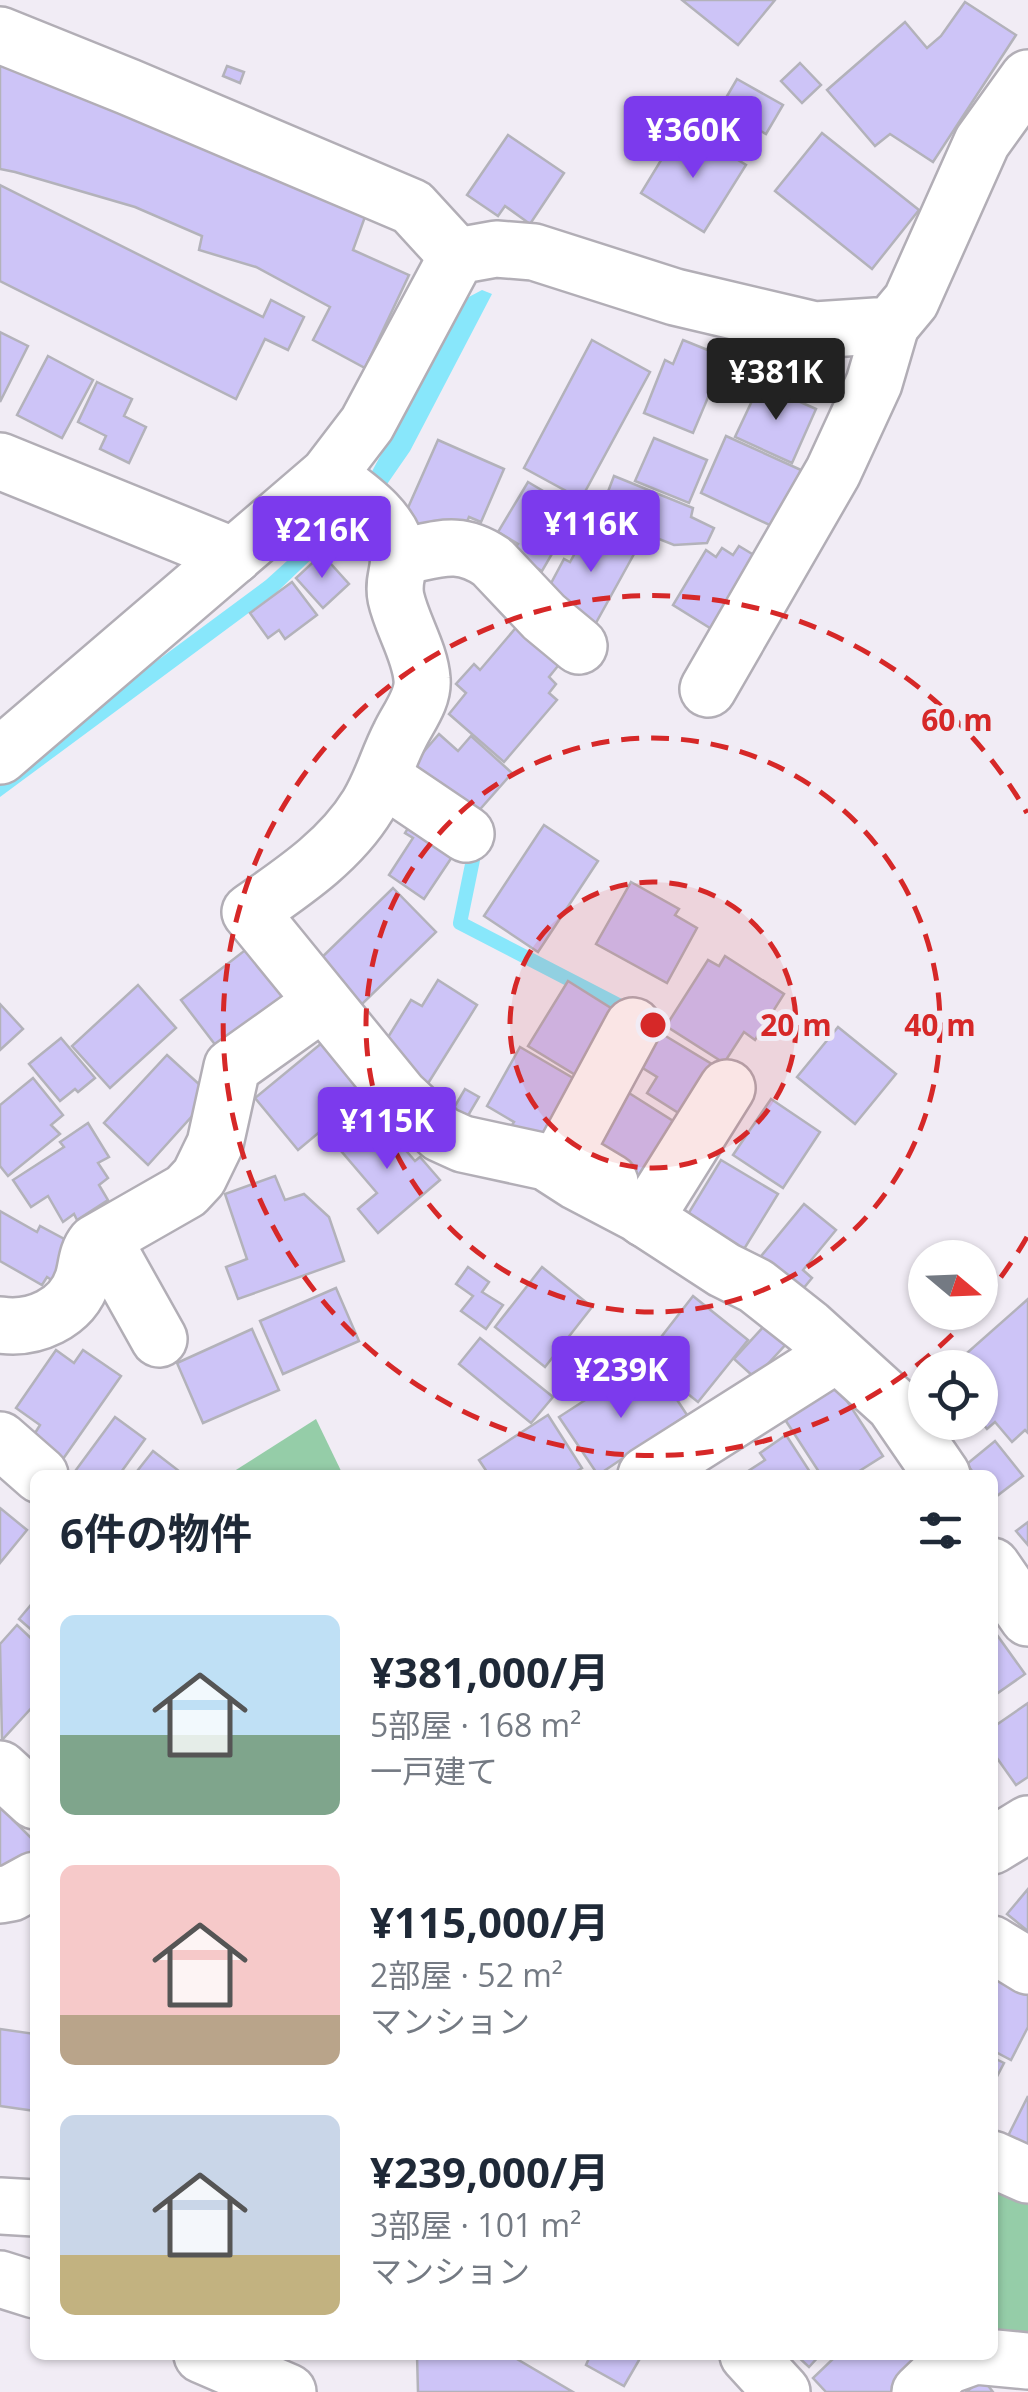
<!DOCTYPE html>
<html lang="ja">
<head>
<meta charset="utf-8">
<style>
  body { margin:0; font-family:"Open Sans","Noto Sans JP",sans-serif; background:#f6f6f7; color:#1f2937; height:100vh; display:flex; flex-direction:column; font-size:38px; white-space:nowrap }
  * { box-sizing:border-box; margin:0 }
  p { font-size:32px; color:#747a83 }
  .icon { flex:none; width:55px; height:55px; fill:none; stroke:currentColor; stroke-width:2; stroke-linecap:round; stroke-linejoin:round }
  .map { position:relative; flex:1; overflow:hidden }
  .side { position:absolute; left:30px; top:1470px; width:968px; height:890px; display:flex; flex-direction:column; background:#fff; border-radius:15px; box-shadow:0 2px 8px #0004 }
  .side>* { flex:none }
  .needle { width:65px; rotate:109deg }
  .fabs { position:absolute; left:908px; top:1240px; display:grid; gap:20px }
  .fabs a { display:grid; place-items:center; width:90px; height:90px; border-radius:50%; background:#fff; box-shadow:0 2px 8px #0004; font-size:50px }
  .price { position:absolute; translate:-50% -85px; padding:0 22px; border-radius:10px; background:#7c3aed; color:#fff; font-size:32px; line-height:65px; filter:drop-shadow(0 2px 5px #0008) }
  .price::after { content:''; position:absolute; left:50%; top:60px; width:30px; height:22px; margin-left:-15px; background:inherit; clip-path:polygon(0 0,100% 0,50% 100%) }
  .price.on { background:#222; color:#fff }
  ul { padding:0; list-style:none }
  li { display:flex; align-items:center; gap:30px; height:250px; padding:0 30px }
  li span { display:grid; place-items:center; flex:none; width:280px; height:200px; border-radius:15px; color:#555 }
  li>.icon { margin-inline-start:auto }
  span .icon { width:120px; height:120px; fill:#fffc; stroke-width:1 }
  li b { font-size:42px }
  h2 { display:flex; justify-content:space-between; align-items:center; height:120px; padding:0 30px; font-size:42px }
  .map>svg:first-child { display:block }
  .green { fill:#95cda8 }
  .water { fill:#88e7fb }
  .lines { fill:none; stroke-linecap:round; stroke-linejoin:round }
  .stream { stroke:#88e7fb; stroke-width:14 }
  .building { fill:#cdc4f7; stroke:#b3b2ba; stroke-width:2.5 }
  .minor-casing { stroke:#b2aeb6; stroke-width:60 }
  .major-casing { stroke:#b2aeb6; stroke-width:60 }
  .minor { stroke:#fff; stroke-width:55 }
  .major { stroke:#fff; stroke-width:55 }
  .ring { fill:none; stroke:#d62828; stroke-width:5; stroke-dasharray:18 12 }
  .centre { fill:#d62828; stroke:#f1ecf5; stroke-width:5 }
  .ring-label { font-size:30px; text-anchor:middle; font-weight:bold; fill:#d62828; stroke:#f1ecf5; stroke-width:10; stroke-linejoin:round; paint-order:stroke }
</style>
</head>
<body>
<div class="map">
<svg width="1028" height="2392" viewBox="0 0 1028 2392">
  <rect width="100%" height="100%" fill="#f1ecf5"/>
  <g class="green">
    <polygon points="316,1419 343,1475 228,1475"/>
    <polygon points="992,2185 1028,2202 1028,2335 993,2334"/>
  </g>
  <polygon class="water" points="482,290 492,294 410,451 374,503 364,509 277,592 0,797 0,777 266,580 352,502 363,488 465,299"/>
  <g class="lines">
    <polyline class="stream" points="476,845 460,923 628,1010"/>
  </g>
  <g class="building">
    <polygon points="682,0 775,0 738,45"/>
    <polygon points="965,2 1016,35 933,162 890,134 875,146 827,90 905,22 927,48 941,36"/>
    <polygon points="0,63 366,214 353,250 409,275 365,368 313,340 330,307 256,267 199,250 202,236 135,207 15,172 0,169"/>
    <polygon points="800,63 821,85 802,103 781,81"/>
    <polygon points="227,66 244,72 240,83 223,76"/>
    <polygon points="737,79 783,105 766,134 720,108"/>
    <polygon points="822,133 919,210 872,269 775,191"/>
    <polygon points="677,134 699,147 704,139 746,165 704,232 641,193"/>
    <polygon points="508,135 564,173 530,224 505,206 498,216 467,195"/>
    <polygon points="0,185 263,317 271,300 304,317 288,350 265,339 236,399 0,281"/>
    <polygon points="0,332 28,346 0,402"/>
    <polygon points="592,340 650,372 581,499 524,468"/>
    <polygon points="683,340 725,357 693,433 644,413 665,360 673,364"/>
    <polygon points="48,356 93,380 62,438 17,415"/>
    <polygon points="97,382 132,399 124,416 146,427 129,463 100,449 106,436 78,422"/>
    <polygon points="760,384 816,409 792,463 735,437"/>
    <polygon points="726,436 801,470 776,528 701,493"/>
    <polygon points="654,438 707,460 689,503 635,481"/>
    <polygon points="438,440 504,469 481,522 469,517 459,540 399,528"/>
    <polygon points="614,476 693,508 691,517 714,528 707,543 674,545 599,515"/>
    <polygon points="528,482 577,511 542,571 512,553 518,544 498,532"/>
    <polygon points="594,519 639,545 592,630 541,602 564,559 570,562"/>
    <polygon points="739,546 762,560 718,633 673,605 706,550 716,557 722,548 733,555"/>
    <polygon points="322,554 349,584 323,608 296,578"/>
    <polygon points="292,582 317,615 285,639 279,630 268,638 250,613"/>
    <polygon points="519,624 562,661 549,677 556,684 549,693 557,700 504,762 449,714 466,693 456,684 474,664 480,670"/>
    <polygon points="439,734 458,751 471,736 512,773 467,824 407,771"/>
    <polygon points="418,812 462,842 424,899 389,875 413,838 405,833"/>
    <polygon points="544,825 598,861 538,952 484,916"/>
    <polygon points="631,882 679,909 675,915 697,928 667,983 596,944"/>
    <polygon points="393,888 436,932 359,1007 316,963"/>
    <polygon points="257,941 298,996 223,1055 181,1000"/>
    <polygon points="725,956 784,994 755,1040 744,1032 724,1063 666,1026 708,960 719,966"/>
    <polygon points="438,980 477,1005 427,1085 382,1047 411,1000 422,1006"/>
    <polygon points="568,981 622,1015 582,1079 528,1046"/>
    <polygon points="138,985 176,1028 110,1088 72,1046"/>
    <polygon points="0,1004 23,1029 0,1050"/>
    <polygon points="838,1027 896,1074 855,1124 797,1077"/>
    <polygon points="654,1029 720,1069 688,1119 647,1093 657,1077 633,1062"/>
    <polygon points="61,1038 95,1078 78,1092 75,1089 60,1101 29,1064"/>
    <polygon points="323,1042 365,1094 298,1150 255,1098"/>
    <polygon points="520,1047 585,1085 547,1149 510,1128 514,1122 487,1106"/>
    <polygon points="167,1055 211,1095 148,1165 104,1123"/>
    <polygon points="33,1078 63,1115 51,1125 60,1134 8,1176 0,1166 0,1105"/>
    <polygon points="465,1089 479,1097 466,1119 452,1111"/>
    <polygon points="629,1093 681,1126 645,1184 593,1152"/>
    <polygon points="771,1099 820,1132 783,1188 733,1155"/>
    <polygon points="372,1111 415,1161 420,1157 440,1180 378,1233 358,1209 377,1193 342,1152 360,1136 353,1128"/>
    <polygon points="88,1123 109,1157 98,1163 108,1178 99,1185 108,1200 77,1220 74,1214 63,1222 48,1196 31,1207 13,1180 64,1147 60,1142"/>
    <polygon points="721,1160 778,1194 741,1254 685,1219"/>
    <polygon points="275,1176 285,1200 304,1194 329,1217 344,1261 238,1299 226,1267 247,1259 225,1194"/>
    <polygon points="804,1204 836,1230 803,1270 812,1278 798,1295 757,1261"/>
    <polygon points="0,1211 37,1232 40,1226 68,1241 67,1255 53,1281 47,1277 42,1285 0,1261"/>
    <polygon points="468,1267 489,1282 482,1292 503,1305 486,1329 461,1311 473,1296 456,1284"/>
    <polygon points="542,1267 592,1307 545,1367 495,1327"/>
    <polygon points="336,1288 359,1341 283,1374 260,1321"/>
    <polygon points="693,1296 748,1340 698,1402 644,1359"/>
    <polygon points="1028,1299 1028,1433 1025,1430 1012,1442 995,1422 987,1429 980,1420 980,1368 950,1368"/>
    <polygon points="766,1324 787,1343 755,1378 734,1359"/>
    <polygon points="252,1329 279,1390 203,1423 177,1363"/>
    <polygon points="480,1338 553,1397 531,1423 459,1364"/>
    <polygon points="56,1350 74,1363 83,1350 121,1376 63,1459 32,1438 40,1425 16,1408"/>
    <polygon points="624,1375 638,1397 664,1380 687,1415 598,1475 559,1417"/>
    <polygon points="836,1384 883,1456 853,1475 821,1475 784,1418"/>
    <polygon points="548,1415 582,1468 570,1475 489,1475 479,1460"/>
    <polygon points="115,1417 145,1439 119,1475 75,1475 73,1474"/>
    <polygon points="786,1435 812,1475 742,1475 765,1460 760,1453"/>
    <polygon points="995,1441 1023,1476 993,1499 992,1475 975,1475 967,1464"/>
    <polygon points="153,1451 179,1471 175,1475 134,1475"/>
    <polygon points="0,1508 27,1530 0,1563"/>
    <polygon points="1028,1522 1028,1545 1016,1531"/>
    <polygon points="35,1600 35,1633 19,1619"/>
    <polygon points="17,1625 35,1642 35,1704 2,1740 0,1644"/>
    <polygon points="992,1628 1025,1674 992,1697"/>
    <polygon points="1028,1703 1028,1777 1016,1785 992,1751 992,1728"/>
    <polygon points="0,1798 18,1815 13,1820 31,1838 35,1834 35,1856 0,1871"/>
    <polygon points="1028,1889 1028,1931 1007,1914"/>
    <polygon points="996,1973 1028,1989 1028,2027 1011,2060 992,2050 992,1980"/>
    <polygon points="0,2029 35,2034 35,2111 0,2106"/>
    <polygon points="992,2057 1004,2063 992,2086"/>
    <polygon points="1028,2096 1028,2155 1004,2144"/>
    <polygon points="417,2355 510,2355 573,2392 418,2392"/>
    <polygon points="588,2355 642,2355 624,2386 586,2365 590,2356"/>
    <polygon points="796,2355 820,2355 809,2367"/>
    <polygon points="837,2355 934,2355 896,2392 826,2392 813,2378"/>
    <polygon points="983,2379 993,2392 966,2392"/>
  </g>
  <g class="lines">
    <g class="minor-casing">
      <g id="minor">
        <polyline points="0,35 129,87 412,207 457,256"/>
        <polyline points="0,461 234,556"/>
        <path d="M 328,475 C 354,495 392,518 398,553 C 401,570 392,579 396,598 C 402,625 420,652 422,679 C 424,699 408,718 400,735 C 388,758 382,782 368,805 C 340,851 293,882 250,912 L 400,1096 L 441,1134 L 463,1144 L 546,1162 L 577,1182 L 638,1214 L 724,1270 L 756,1286 L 808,1327 L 894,1405 L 942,1475"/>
        <path d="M 399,557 C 436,551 457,538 492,562 L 544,617 L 579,646"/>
        <polyline points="708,689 833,472 874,383 891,325"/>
        <polyline points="0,756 328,475 367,424 457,256 496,249 534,252 675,297 815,330 891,325 911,301 982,142 1028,78"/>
        <polyline points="383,778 466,834"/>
        <polyline points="610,1182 570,1158 565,1152 633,1026"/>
        <polyline points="645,1219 727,1088"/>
        <polyline points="103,1239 159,1339"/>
        <path d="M 0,1325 C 33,1330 72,1314 83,1279 C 87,1266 86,1254 95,1243 L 186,1191 L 199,1177 L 215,1144 L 232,1067 L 323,1002"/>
        <polyline points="0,1440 40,1475"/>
        <polyline points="646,1475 837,1354"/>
        <polyline points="992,1566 1028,1618"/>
        <polyline points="0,1769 35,1801"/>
        <polyline points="992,1846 1028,1824"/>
        <polyline points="0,1895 11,1893 35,1880"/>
        <polyline points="992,1944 1028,1966"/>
        <polyline points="992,2159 1028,2175"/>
        <polyline points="0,2206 35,2208"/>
        <polyline points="748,2355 782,2392"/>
        <polyline points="920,2392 947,2366 975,2356 1028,2361"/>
      </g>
    </g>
    <g class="major-casing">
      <g id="major">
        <polyline points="0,2279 35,2290"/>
        <polyline points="202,2355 288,2392"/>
      </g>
    </g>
    <use href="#minor" class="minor"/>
    <use href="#major" class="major"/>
  </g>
  <circle cx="653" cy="1025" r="143" fill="#d62828" fill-opacity=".12"/>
  <g class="ring">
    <circle cx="653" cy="1025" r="143"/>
    <circle cx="653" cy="1025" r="287"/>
    <path d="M1027 1237A430 430 0 0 1 982 1301M973 1313A430 430 0 1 1 1027 813"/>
  </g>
  <circle cx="653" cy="1025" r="15" class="centre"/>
  <g class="ring-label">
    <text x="957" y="731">60 m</text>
    <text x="796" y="1036">20 m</text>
    <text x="940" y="1036">40 m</text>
  </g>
</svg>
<div class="fabs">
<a><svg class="needle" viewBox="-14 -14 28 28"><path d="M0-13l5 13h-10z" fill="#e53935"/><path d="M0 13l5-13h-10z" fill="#747a83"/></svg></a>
<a><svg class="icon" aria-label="locate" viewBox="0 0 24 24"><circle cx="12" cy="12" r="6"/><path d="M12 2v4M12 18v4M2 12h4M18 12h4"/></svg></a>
</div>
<b class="price" style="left:693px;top:181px">¥360K</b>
<b class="price on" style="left:776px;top:423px">¥381K</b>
<b class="price" style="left:591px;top:575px">¥116K</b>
<b class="price" style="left:322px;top:581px">¥216K</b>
<b class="price" style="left:387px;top:1172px">¥115K</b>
<b class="price" style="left:621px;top:1421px">¥239K</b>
<section class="side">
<h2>6件の物件<svg class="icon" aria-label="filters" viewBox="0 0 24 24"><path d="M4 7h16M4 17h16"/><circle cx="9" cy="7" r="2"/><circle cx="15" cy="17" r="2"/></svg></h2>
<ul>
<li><span style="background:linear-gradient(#bfe0f5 60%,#7fa58c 0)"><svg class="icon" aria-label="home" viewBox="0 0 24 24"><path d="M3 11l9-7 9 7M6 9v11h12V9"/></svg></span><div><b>¥381,000/月</b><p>5部屋 · 168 m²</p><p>一戸建て</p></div></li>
<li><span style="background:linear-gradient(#f6c9c9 75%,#b9a48a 0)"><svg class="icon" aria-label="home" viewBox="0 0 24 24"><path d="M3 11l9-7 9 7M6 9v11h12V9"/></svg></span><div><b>¥115,000/月</b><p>2部屋 · 52 m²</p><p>マンション</p></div></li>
<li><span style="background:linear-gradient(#c9d6e8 70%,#c2b280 0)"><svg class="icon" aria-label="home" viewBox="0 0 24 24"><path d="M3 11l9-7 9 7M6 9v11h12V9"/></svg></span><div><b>¥239,000/月</b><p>3部屋 · 101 m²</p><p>マンション</p></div></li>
</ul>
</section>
</div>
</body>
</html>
